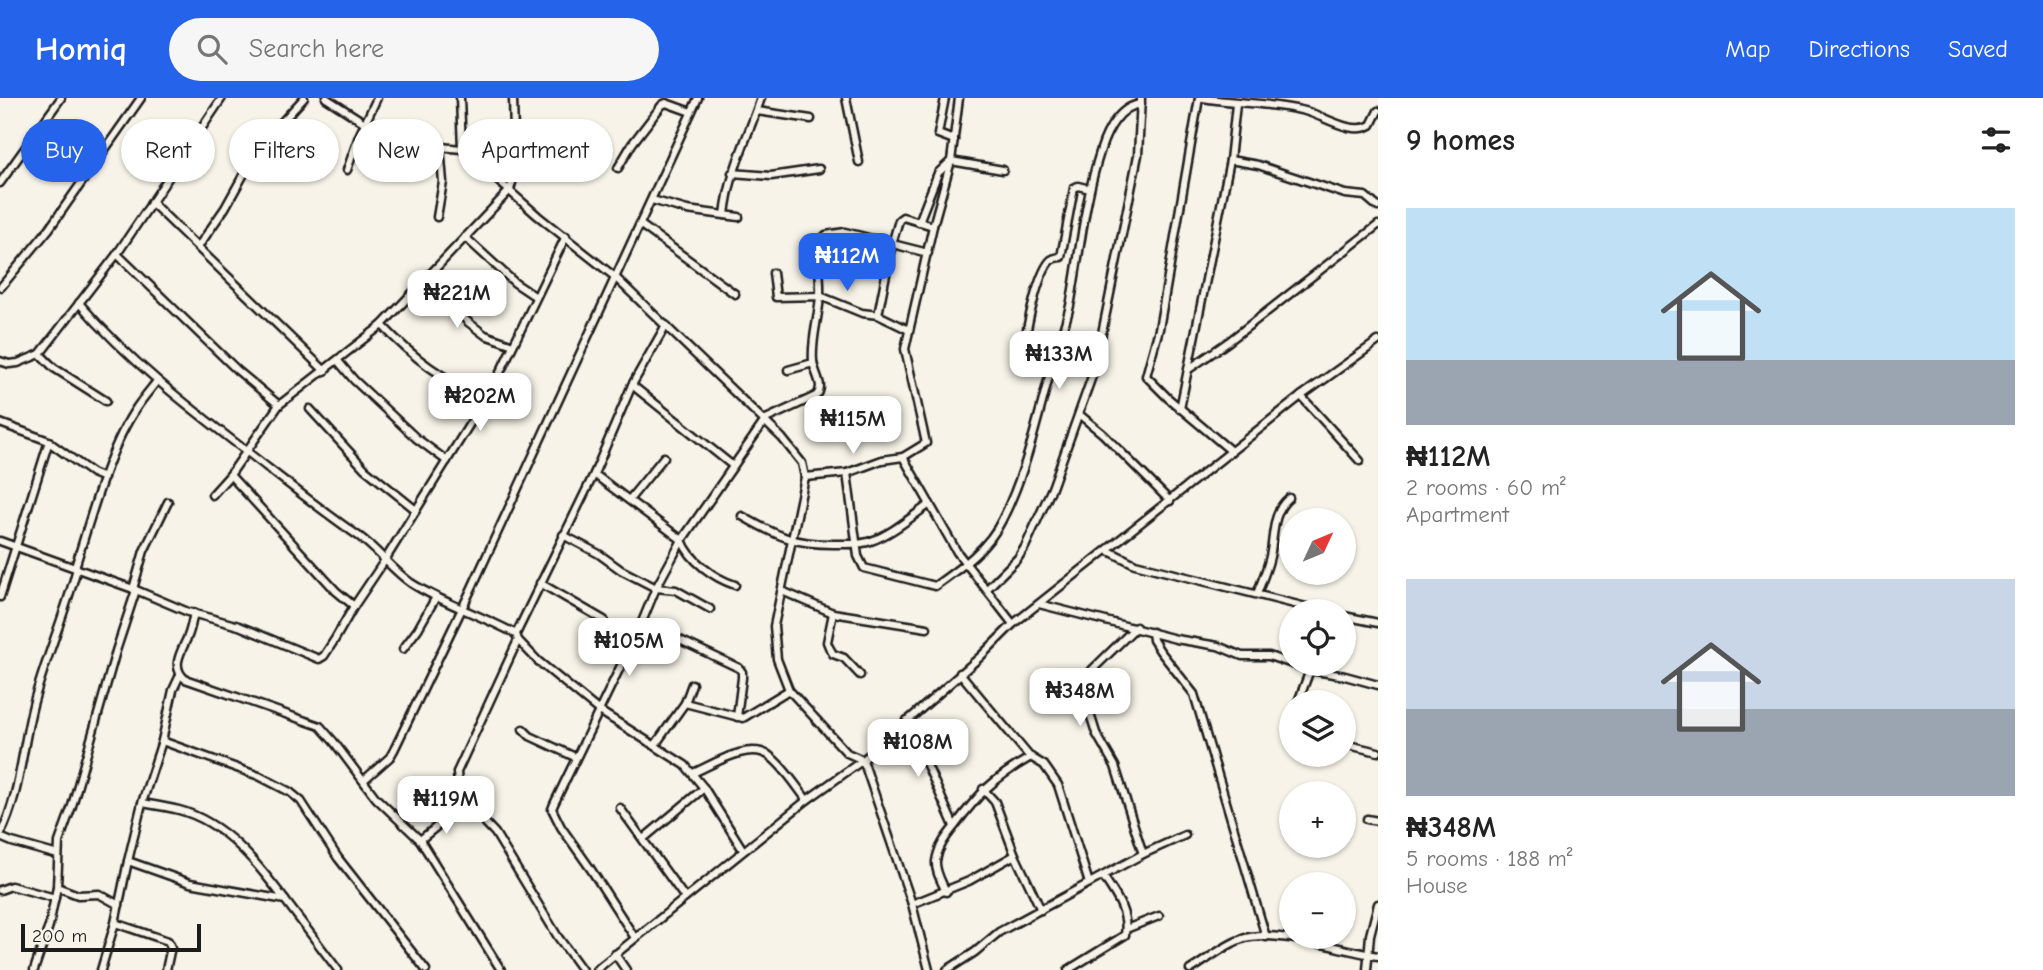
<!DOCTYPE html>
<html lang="en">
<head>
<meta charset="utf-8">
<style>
  body { margin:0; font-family:"Comic Neue",sans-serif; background:#f6f6f6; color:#222; height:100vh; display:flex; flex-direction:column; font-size:26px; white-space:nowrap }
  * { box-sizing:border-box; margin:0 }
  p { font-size:23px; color:#767676 }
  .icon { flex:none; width:38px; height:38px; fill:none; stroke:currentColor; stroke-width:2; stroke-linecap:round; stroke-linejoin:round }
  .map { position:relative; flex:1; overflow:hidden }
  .drawer { display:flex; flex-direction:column; background:#fff; width:665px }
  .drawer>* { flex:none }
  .top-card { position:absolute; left:21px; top:21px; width:665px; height:63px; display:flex; gap:14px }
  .needle { width:46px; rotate:46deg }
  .controls { position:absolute; left:1279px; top:410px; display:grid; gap:14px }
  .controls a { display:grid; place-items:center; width:77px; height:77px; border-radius:50%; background:#fff; box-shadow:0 2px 5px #0004; font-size:35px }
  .scale { position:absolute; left:21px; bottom:18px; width:180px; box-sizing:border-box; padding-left:7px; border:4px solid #1c1c1c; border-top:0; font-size:19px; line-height:24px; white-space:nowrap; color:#1c1c1c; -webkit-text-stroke:5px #f7f3e8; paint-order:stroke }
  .price { position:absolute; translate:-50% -60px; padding:0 16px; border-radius:14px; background:#fff; color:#222; font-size:23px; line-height:46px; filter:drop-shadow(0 2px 4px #0008) }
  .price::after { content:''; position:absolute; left:50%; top:42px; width:21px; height:16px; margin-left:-10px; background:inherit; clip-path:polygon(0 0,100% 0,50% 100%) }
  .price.active { background:#2563eb; color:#fff }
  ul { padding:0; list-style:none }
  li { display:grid; align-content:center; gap:14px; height:371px; padding:0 28px }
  li span { display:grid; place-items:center; height:217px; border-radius:0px; color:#555 }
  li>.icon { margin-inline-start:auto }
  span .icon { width:126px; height:126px; fill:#fffc; stroke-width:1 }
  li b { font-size:30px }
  h2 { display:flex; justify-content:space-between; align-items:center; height:84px; padding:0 28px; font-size:30px }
  .chip { padding:0 24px; border-radius:32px; background:#fff; box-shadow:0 2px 5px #0004; font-size:24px; line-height:63px }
  .chip.active { background:#2563eb; color:#fff }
  header { display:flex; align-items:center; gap:42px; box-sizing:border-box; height:98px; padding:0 35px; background:#2563eb; color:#fff }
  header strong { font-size:33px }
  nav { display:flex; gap:38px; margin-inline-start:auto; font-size:24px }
  .search { width:490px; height:63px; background:#f6f6f6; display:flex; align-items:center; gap:18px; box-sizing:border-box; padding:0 24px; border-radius:38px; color:#767676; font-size:26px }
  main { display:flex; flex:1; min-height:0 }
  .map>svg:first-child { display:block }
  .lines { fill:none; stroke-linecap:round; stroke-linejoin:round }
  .street-casing { stroke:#1c1c1c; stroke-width:11 }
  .street { stroke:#f7f3e8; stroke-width:6 }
</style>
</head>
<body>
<header>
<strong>Homiq</strong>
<div class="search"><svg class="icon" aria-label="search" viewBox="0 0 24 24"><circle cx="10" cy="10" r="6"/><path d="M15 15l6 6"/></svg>Search here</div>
<nav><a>Map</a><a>Directions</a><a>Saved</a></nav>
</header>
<main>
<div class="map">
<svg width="1378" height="872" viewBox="0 0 1378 872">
  <rect width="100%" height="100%" fill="#f7f3e8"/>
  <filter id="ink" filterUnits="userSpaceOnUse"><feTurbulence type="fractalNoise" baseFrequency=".0143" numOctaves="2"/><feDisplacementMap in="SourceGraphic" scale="14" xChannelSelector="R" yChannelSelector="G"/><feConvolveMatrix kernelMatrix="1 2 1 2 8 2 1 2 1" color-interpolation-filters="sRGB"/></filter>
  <g filter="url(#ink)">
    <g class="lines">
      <g class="street-casing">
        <g id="street">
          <polyline points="326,0 365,25 408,46 462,51 538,118 615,179 782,340 802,365 805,379 774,528 777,561 789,592 847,655 863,662 912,806 929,872"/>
          <polyline points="460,0 462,51"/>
          <polyline points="846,0 859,64"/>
          <polyline points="945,0 938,36 954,42"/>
          <polyline points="1199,0 1159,231 1146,278 1168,300 1231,353"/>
          <path d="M 1203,0 C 1237,6 1271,4 1305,13 C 1324,18 1352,38 1371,27 L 1378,13"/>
          <polyline points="757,13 811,21"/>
          <polyline points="1230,62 1258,67 1345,96 1365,98 1378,109"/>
          <polyline points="618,70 632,46 662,7 666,5 691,14"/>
          <polyline points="347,72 359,38 377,0"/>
          <polyline points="732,75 771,78 819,71"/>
          <polyline points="0,85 61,0"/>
          <polyline points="652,102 687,112 739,119"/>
          <polyline points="151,104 325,273"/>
          <path d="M 725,117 C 729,75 748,39 761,0"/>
          <polyline points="437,119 443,84 440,49"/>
          <polyline points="919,124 938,75 951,63 1003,72"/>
          <polyline points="641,127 735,196"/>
          <polyline points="465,139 515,185 536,199"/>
          <polyline points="198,149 225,110 259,49 304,0"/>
          <polyline points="117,156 237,272 279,307"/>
          <polyline points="773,175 776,199 820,198 862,215 878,217 909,232"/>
          <polyline points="426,181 468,224 485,237 513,247"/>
          <polyline points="1,189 49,131 141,0"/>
          <path d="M 79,205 C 130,264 189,309 250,356 C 286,384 322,413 360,439 C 378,452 392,472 411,485 C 444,506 481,517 516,536"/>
          <polyline points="878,217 892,146 899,122 903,119 933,128"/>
          <path d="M 382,227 C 415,262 442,280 485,301"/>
          <path d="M 1026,236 C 1029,220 1039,173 1051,162 C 1054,160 1059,159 1061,159 L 1074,90 L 1078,88 L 1090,91"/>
          <polyline points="40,256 54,270 106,303"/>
          <polyline points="0,263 9,266 18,265 40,256 117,156 222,0"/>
          <polyline points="338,263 354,282 416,340 447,363"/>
          <polyline points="1189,271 1228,244 1378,127"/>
          <polyline points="788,272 813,265"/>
          <polyline points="632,287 733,368"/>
          <polyline points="1301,298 1360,363"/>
          <polyline points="310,311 365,371 416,412"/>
          <polyline points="1180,311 1230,62 1236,6"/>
          <polyline points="1080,317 1103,336 1170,403"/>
          <polyline points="0,325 46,342 92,375 104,380"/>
          <polyline points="903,359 957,454 1013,526"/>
          <path d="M 847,375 L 858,458 L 864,470 L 935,488 C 960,470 988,451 1002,422 C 1027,373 1038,317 1053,264 C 1058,244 1067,224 1071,203 C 1080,152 1085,100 1101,51 C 1107,32 1120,8 1141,6"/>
          <path d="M 594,376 L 682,442 C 690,463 714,480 735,487"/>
          <polyline points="230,377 336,493 354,508"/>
          <polyline points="805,379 847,375 882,362 903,359 926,345 905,251 933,128 951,63 959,0"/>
          <polyline points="212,397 230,377 279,307 382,227 510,92 515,74 513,0"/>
          <polyline points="629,402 664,359"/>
          <path d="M 742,418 C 778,439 796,447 839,446 C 849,446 860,447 871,443 C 892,436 912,418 930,406"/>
          <polyline points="563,437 599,456 621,472 656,490 676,492 710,511"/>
          <polyline points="0,443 136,492 188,514 239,528 319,561 324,558 335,541 354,508 385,462 494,287 566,138"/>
          <polyline points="1107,452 1135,466 1322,513"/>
          <path d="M 75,469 C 91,420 108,351 137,309 C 143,300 150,292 157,283"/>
          <polyline points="540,485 604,522"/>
          <polyline points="133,491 144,453 168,404"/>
          <polyline points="987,491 1018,460 1025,449 1052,390 1095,270 1138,57 1141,0"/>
          <polyline points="782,493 833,515 927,530"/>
          <path d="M 1257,496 C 1262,482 1269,468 1271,453 C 1274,435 1273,413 1289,400"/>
          <polyline points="0,499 49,343"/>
          <polyline points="1039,506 1176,541 1218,548 1242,558 1269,558 1310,572 1345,578 1378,587"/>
          <path d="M 194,515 C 192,523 191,531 188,538 C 182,553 170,568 185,581 L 320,628 L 334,644 L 376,700 L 420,742 L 501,872"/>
          <polyline points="833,515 827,544 829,549 833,556 844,560 860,577"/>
          <polyline points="1344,518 1378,525"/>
          <polyline points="642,524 739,570 742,574 742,580 737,619"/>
          <polyline points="1136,529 1092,572 1076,596 1091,619 1096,635 1115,668 1143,756"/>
          <polyline points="1152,534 1153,542 1160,553 1194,596 1266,839"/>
          <polyline points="518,542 538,563 598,612 685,667 704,690 743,752"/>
          <polyline points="403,551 418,531 436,499"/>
          <polyline points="960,575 1029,658 1044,667 1058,687 1089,785"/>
          <polyline points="1298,604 1310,572"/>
          <polyline points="685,605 743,620 789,592"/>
          <polyline points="1292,620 1289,629 1292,631"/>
          <polyline points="907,622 954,728"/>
          <polyline points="523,631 530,638 575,659"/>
          <polyline points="162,643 259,678 290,694 301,703 338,760 426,872"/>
          <polyline points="1344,646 1378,654"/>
          <polyline points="655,647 685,605 692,586"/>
          <path d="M 693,675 C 714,666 750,642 771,659 C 785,670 796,688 807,702"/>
          <polyline points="364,682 390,659 394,652 470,494 698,0"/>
          <polyline points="983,691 995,704 1015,757 1041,812"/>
          <path d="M 142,705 C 154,707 167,709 179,712 C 225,724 258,766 285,802"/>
          <polyline points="620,710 685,800"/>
          <polyline points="1367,721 1378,723"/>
          <path d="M 0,737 C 20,698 22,650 33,607 C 45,561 65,517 77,470"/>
          <polyline points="0,739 12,744 58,757"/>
          <polyline points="643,741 704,690"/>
          <polyline points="420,742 456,713"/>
          <polyline points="128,763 142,705 162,643 173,592 180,577"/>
          <polyline points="57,789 78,797 99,796 119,807"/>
          <polyline points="0,792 11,788 55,800"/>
          <path d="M 946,794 C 942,784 935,774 936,763 C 938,749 946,739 954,729 C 979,695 994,680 1031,659"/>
          <polyline points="912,806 969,783 1015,757"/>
          <polyline points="115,825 168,843 171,849 166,872"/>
          <polyline points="1126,831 1159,818"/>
          <path d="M 635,840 L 590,770 L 561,729 L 552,711 L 554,706 L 642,524 L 656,490 L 682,442 L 766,321 L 816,298 C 826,288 814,276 813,263 C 811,241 819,219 820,197 C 821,179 816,160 821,142 L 826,137 L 845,134 L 928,155"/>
          <polyline points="615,856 626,872"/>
          <polyline points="34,872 49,828 57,789 59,744 72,708 116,553 136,492"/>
          <polyline points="101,872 115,825 128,763 190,785 285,802 338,872"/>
          <polyline points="582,872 558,839 495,735 462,700 458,688 457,674 518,542 516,536 594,376 632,287 666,227"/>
          <polyline points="596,872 807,702 863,662 980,559 1013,526 1301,298 1378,243"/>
          <polyline points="947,872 975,854 999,834 1143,756 1185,737"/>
          <path d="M 1068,872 L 1125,837 C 1129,814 1115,796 1103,778"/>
          <path d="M 1190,872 C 1207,862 1224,847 1242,841 C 1275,830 1343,853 1378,858"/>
          <polyline points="1367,872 1370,837 1378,806"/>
        </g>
      </g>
      <use href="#street" class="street"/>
    </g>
  </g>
</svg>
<div class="controls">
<a><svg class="needle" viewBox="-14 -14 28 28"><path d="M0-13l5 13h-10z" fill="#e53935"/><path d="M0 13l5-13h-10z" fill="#767676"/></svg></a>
<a><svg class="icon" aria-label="locate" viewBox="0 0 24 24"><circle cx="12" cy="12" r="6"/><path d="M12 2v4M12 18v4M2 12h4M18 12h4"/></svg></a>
<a><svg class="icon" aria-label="layers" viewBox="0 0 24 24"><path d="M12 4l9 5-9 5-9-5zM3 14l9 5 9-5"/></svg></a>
<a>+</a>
<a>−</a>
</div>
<div class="scale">200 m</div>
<b class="price active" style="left:847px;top:195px">₦112M</b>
<b class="price" style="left:457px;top:232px">₦221M</b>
<b class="price" style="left:1059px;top:293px">₦133M</b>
<b class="price" style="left:480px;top:335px">₦202M</b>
<b class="price" style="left:853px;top:358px">₦115M</b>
<b class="price" style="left:629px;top:580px">₦105M</b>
<b class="price" style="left:1080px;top:630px">₦348M</b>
<b class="price" style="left:918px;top:681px">₦108M</b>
<b class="price" style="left:446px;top:738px">₦119M</b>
<div class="top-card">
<a class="chip active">Buy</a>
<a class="chip">Rent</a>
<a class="chip">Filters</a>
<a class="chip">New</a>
<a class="chip">Apartment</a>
</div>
</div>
<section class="drawer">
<h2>9 homes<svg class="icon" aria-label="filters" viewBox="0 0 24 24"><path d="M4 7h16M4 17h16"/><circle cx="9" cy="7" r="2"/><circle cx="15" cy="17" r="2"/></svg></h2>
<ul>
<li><span style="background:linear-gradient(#bfe0f5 70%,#9aa5b1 0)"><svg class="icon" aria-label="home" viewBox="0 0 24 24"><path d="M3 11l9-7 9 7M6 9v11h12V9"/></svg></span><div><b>₦112M</b><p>2 rooms · 60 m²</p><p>Apartment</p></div></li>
<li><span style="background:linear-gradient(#c9d6e8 60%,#9aa5b1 0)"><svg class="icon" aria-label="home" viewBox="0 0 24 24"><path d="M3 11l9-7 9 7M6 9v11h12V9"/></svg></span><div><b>₦348M</b><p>5 rooms · 188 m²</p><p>House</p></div></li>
</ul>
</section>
</main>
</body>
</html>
